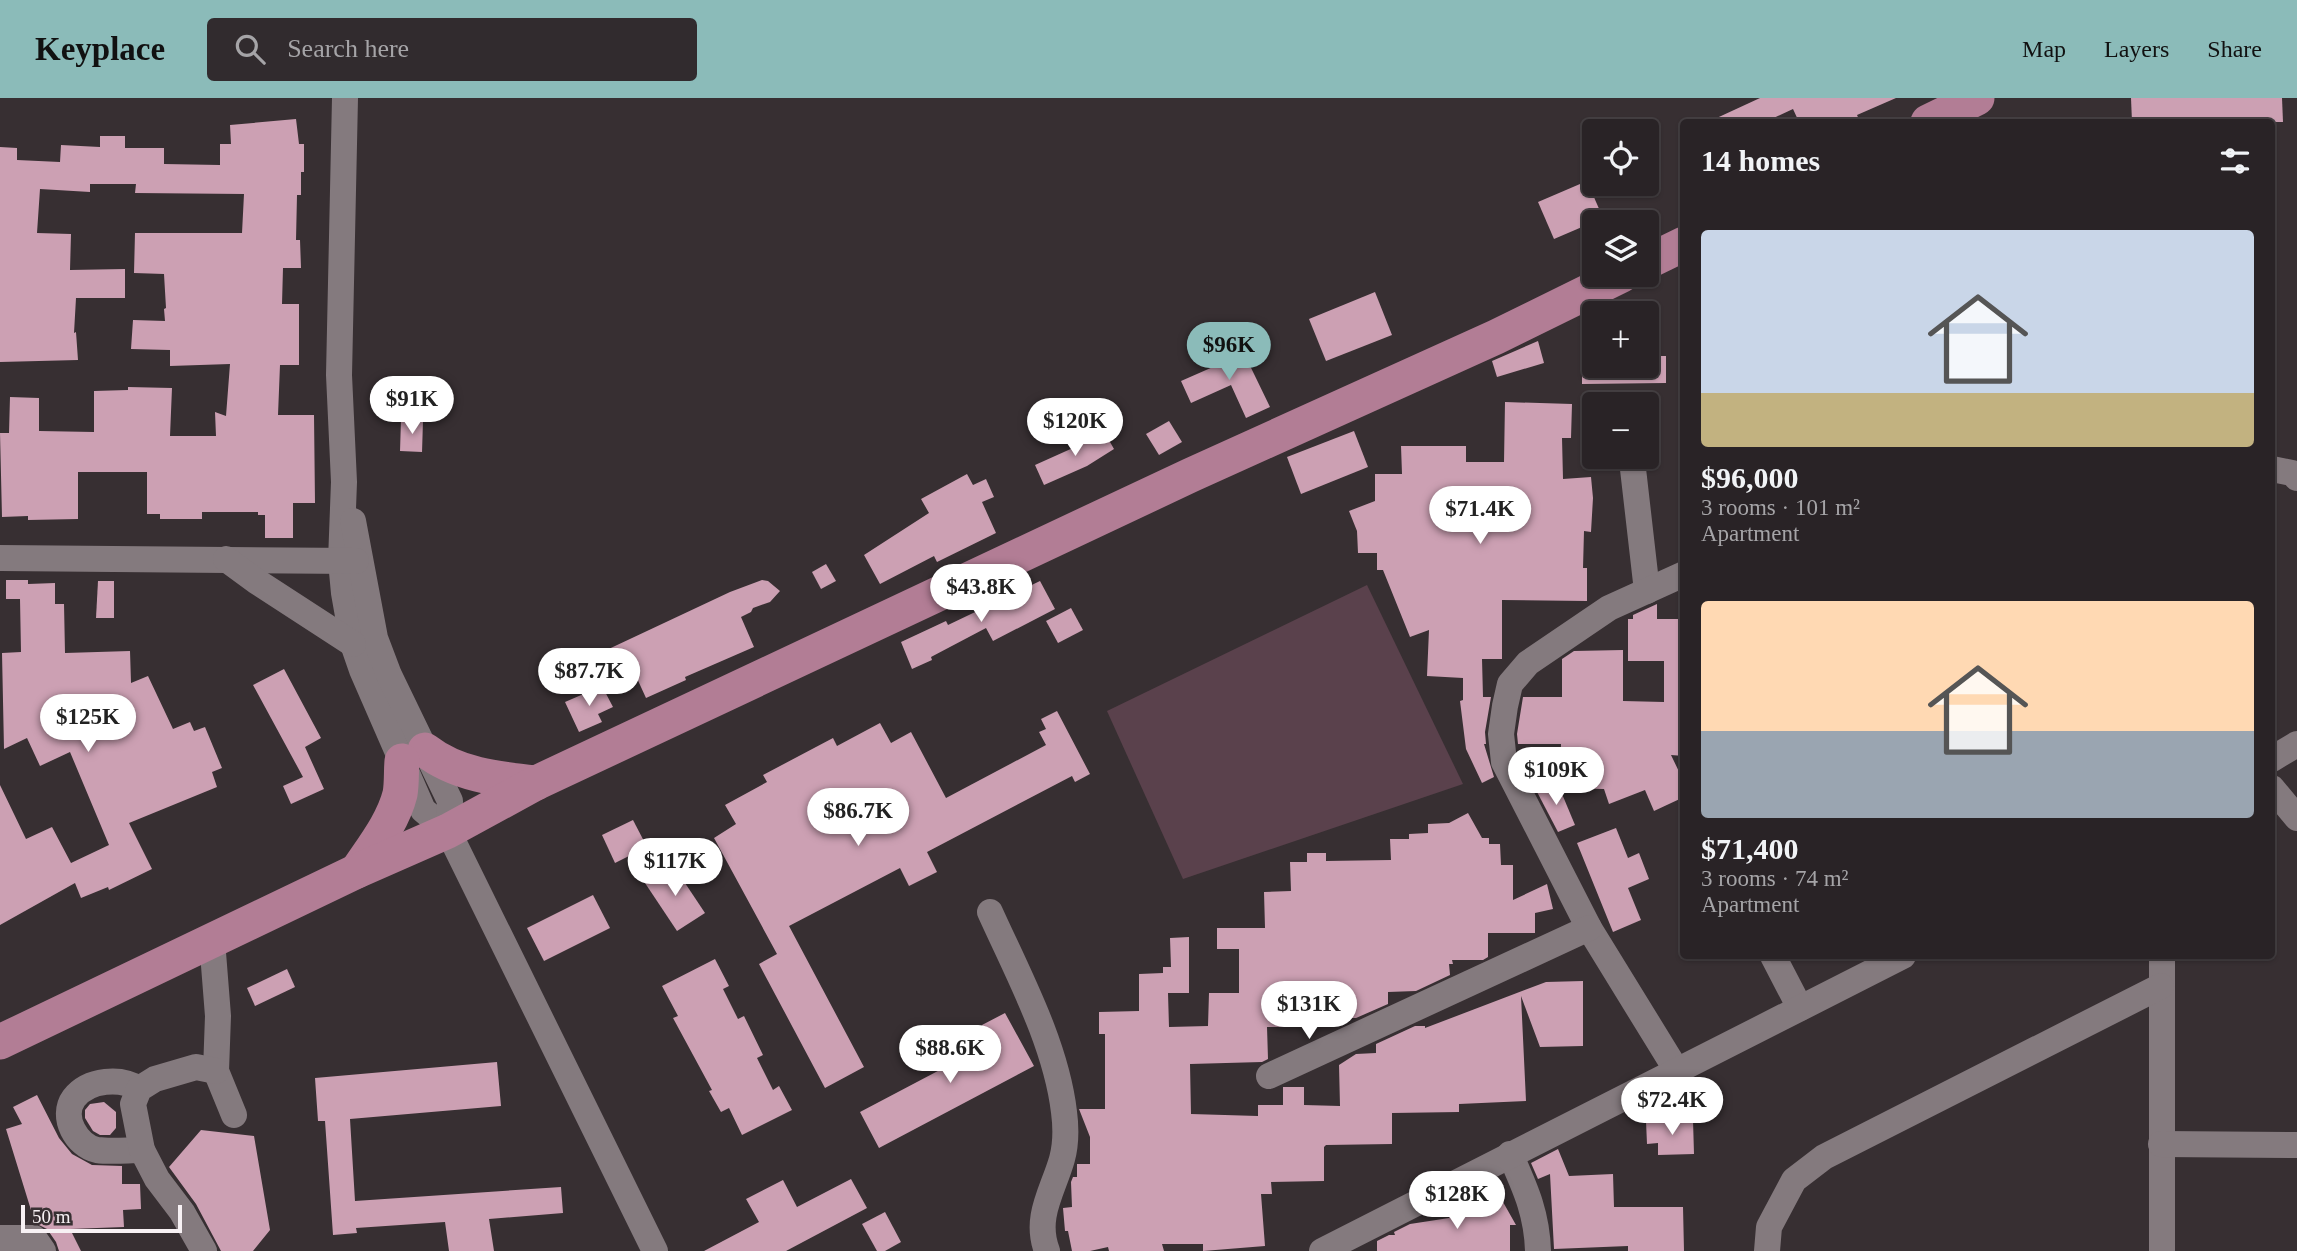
<!DOCTYPE html>
<html lang="en">
<head>
<meta charset="utf-8">
<style>
  body { margin:0; font-family:Georgia,serif; background:#312b2e; color:#f1f3f6; height:100vh; display:flex; flex-direction:column; font-size:26px; white-space:nowrap }
  * { box-sizing:border-box; margin:0 }
  p { font-size:23px; color:#a5a4a7 }
  .icon { flex:none; width:38px; height:38px; fill:none; stroke:currentColor; stroke-width:2; stroke-linecap:round; stroke-linejoin:round }
  .map { position:relative; flex:1; overflow:hidden }
  .side { position:absolute; left:1680px; top:21px; width:595px; height:840px; display:flex; flex-direction:column; background:#292326; border-radius:7px; box-shadow:0 2px 5px #0004,0 0 0 2px #454043 }
  .side>* { flex:none }
  .fabs { position:absolute; left:1582px; top:21px; display:grid; gap:14px }
  .fabs a { display:grid; place-items:center; width:77px; height:77px; border-radius:7px; background:#292326; box-shadow:0 2px 5px #0004,0 0 0 2px #454043; font-size:35px }
  .scale { position:absolute; left:21px; bottom:18px; width:161px; box-sizing:border-box; padding-left:7px; border:4px solid #f7f1f4; border-top:0; font-size:19px; line-height:24px; white-space:nowrap; color:#f7f1f4; -webkit-text-stroke:5px #372f32; paint-order:stroke }
  .price { position:absolute; translate:-50% -60px; padding:0 16px; border-radius:24px; background:#fff; color:#222; font-size:23px; line-height:46px; filter:drop-shadow(0 2px 4px #0008) }
  .price::after { content:''; position:absolute; left:50%; top:42px; width:21px; height:16px; margin-left:-10px; background:inherit; clip-path:polygon(0 0,100% 0,50% 100%) }
  .price.active { background:#8bbbb9; color:#111 }
  ul { padding:0; list-style:none }
  li { display:grid; align-content:center; gap:14px; height:371px; padding:0 21px }
  li span { display:grid; place-items:center; height:217px; border-radius:7px; color:#555 }
  li>.icon { margin-inline-start:auto }
  span .icon { width:126px; height:126px; fill:#fffc; stroke-width:1 }
  li b { font-size:30px }
  h2 { display:flex; justify-content:space-between; align-items:center; height:84px; padding:0 21px; font-size:30px }
  header { display:flex; align-items:center; gap:42px; box-sizing:border-box; height:98px; padding:0 35px; background:#8bbbb9; color:#111 }
  header strong { font-size:33px }
  nav { display:flex; gap:38px; margin-inline-start:auto; font-size:24px }
  .search { width:490px; height:63px; background:#312b2e; display:flex; align-items:center; gap:18px; box-sizing:border-box; padding:0 24px; border-radius:7px; color:#a5a4a7; font-size:26px }
  .map>svg:first-child { display:block }
  .green { fill:#5a414c }
  .building { fill:#cca0b3 }
  .lines { fill:none; stroke-linecap:round; stroke-linejoin:round }
  .minor { stroke:#847a7e; stroke-width:26 }
  .major { stroke:#b27d95; stroke-width:35 }
</style>
</head>
<body>
<header>
<strong>Keyplace</strong>
<div class="search"><svg class="icon" aria-label="search" viewBox="0 0 24 24"><circle cx="10" cy="10" r="6"/><path d="M15 15l6 6"/></svg>Search here</div>
<nav><a>Map</a><a>Layers</a><a>Share</a></nav>
</header>
<div class="map">
<svg width="2297" height="1153" viewBox="0 0 2297 1153">
  <rect width="100%" height="100%" fill="#372f32"/>
  <polygon class="green" points="1367,487 1463,686 1183,781 1107,613"/>
  <g class="building">
    <polygon points="1760,0 1896,0 1857,17 1860,24 1799,24 1793,11 1765,24 1708,24"/>
    <polygon points="2131,0 2282,0 2283,24 2132,24"/>
    <polygon points="296,21 299,46 304,46 304,74 301,74 301,97 297,97 296,142 300,142 301,170 283,170 282,206 299,206 299,267 280,267 278,317 314,317 315,405 293,405 293,440 265,440 265,417 258,417 258,414 202,414 202,421 160,421 160,416 147,416 147,374 78,374 78,421 28,422 28,418 2,419 0,335 9,335 10,299 39,300 39,333 94,334 94,293 128,292 128,289 172,290 170,338 216,338 215,314 226,318 230,266 170,268 170,252 131,251 133,222 165,223 164,211 166,210 164,176 134,175 135,135 242,135 244,96 135,95 136,86 90,86 90,94 40,91 37,135 71,136 70,172 125,171 125,200 76,200 74,235 76,234 78,262 0,264 0,49 17,50 17,62 60,64 61,47 100,49 100,38 125,38 125,50 164,50 164,66 220,67 220,46 231,46 230,27"/>
    <polygon points="1587,83 1603,120 1554,141 1538,104"/>
    <polygon points="1375,194 1392,237 1326,263 1309,221"/>
    <polygon points="1538,243 1544,265 1497,279 1492,263"/>
    <polygon points="1239,245 1270,309 1246,320 1231,287 1191,305 1181,283 1222,265 1217,255"/>
    <polygon points="1647,258 1666,258 1666,285 1582,286 1582,268 1647,268"/>
    <polygon points="1505,304 1572,306 1571,340 1562,340 1563,381 1591,379 1593,400 1591,434 1584,433 1583,470 1587,470 1587,503 1502,502 1502,561 1482,561 1483,599 1491,599 1485,634 1486,646 1484,646 1494,679 1482,685 1466,651 1460,603 1463,602 1463,580 1427,578 1429,532 1410,539 1383,472 1377,472 1377,455 1358,455 1357,433 1349,413 1375,403 1375,376 1402,376 1401,348 1466,348 1466,364 1504,364"/>
    <polygon points="401,322 423,323 422,354 400,353"/>
    <polygon points="1169,323 1182,344 1159,357 1146,336"/>
    <polygon points="1102,330 1114,351 1087,368 1044,387 1035,367 1084,345 1082,341"/>
    <polygon points="1354,333 1368,369 1301,396 1287,359"/>
    <polygon points="967,376 973,387 986,381 994,399 982,404 996,435 937,464 934,458 880,486 864,457 929,415 921,401"/>
    <polygon points="826,466 836,483 821,491 812,474"/>
    <polygon points="6,482 28,482 28,486 55,485 55,506 64,506 65,555 130,553 131,585 148,578 173,631 190,624 194,633 205,629 222,670 212,674 217,689 129,725 152,771 109,792 108,789 81,800 75,785 0,827 0,687 26,741 52,729 71,765 109,747 70,654 40,668 27,640 4,651 2,555 21,554 20,501 6,501"/>
    <polygon points="762,482 768,483 780,493 770,504 753,510 751,514 741,519 754,549 685,579 686,582 646,600 635,576 612,586 598,556 730,494"/>
    <polygon points="98,483 114,483 114,520 96,520"/>
    <polygon points="1040,483 1055,511 993,543 986,530 931,559 932,562 912,571 901,544 946,523 948,527"/>
    <polygon points="1657,506 1657,521 1684,521 1684,658 1671,657 1684,684 1684,699 1654,713 1645,692 1609,706 1604,691 1560,690 1561,646 1518,646 1517,636 1523,599 1562,599 1562,561 1574,553 1623,552 1623,603 1664,604 1664,563 1628,563 1628,521 1633,521 1633,517"/>
    <polygon points="1071,510 1083,532 1058,545 1046,523"/>
    <polygon points="284,571 321,640 305,649 324,691 291,706 283,688 303,679 253,587"/>
    <polygon points="602,588 613,609 598,616 602,624 579,634 565,604"/>
    <polygon points="1057,613 1090,676 1075,684 1072,678 927,754 937,774 909,788 900,770 789,828 864,969 825,990 759,866 777,856 714,740 736,726 725,707 767,684 763,677 833,640 837,648 880,625 891,645 911,634 946,700 1046,647 1039,634 1046,631 1041,621"/>
    <polygon points="1557,684 1575,727 1558,734 1536,692"/>
    <polygon points="1468,715 1482,740 1489,740 1489,746 1500,746 1501,767 1513,767 1513,802 1547,786 1553,811 1535,815 1535,835 1488,835 1488,859 1483,862 1452,862 1453,866 1449,866 1450,877 1416,893 1388,894 1388,906 1356,920 1327,920 1327,929 1267,929 1268,961 1262,964 1190,966 1191,1016 1258,1018 1258,1007 1283,1007 1283,989 1304,989 1304,1007 1340,1008 1339,967 1356,956 1376,955 1376,946 1415,928 1425,928 1425,930 1546,884 1583,883 1583,948 1540,949 1521,898 1526,1003 1459,1006 1459,1014 1392,1015 1392,1046 1326,1047 1324,1049 1324,1083 1271,1084 1272,1096 1261,1096 1265,1148 1203,1153 1203,1146 1162,1146 1164,1153 1109,1153 1108,1149 1090,1153 1072,1153 1068,1133 1065,1133 1063,1110 1072,1109 1071,1084 1073,1079 1077,1079 1077,1066 1090,1066 1090,1039 1079,1011 1105,1011 1105,936 1099,936 1099,914 1139,913 1139,876 1163,875 1163,869 1171,869 1170,840 1189,839 1189,895 1168,895 1169,929 1208,928 1209,895 1239,895 1239,851 1217,851 1217,830 1265,830 1264,794 1291,793 1290,764 1307,764 1307,755 1326,755 1326,763 1391,762 1390,741 1409,741 1409,736 1428,735 1428,726 1449,725"/>
    <polygon points="633,722 647,749 615,765 602,737"/>
    <polygon points="1616,730 1628,760 1639,755 1649,781 1628,790 1641,822 1613,834 1577,745"/>
    <polygon points="673,767 705,815 677,833 645,785"/>
    <polygon points="593,797 610,830 544,863 527,830"/>
    <polygon points="715,861 729,888 723,891 738,921 744,918 763,957 757,960 773,992 779,988 792,1012 742,1037 729,1010 721,1014 709,993 712,992 673,920 678,918 662,888"/>
    <polygon points="287,871 295,889 255,908 247,890"/>
    <polygon points="1005,915 1034,968 879,1050 860,1014 991,945 982,927"/>
    <polygon points="497,964 501,1008 350,1021 355,1103 561,1089 563,1115 489,1121 494,1153 449,1153 445,1124 356,1130 357,1135 333,1137 325,1023 318,1023 315,980"/>
    <polygon points="37,997 59,1040 72,1056 92,1067 122,1068 122,1086 140,1086 141,1111 123,1112 124,1129 70,1131 81,1153 59,1153 56,1144 47,1131 35,1125 6,1031 22,1026 13,1009"/>
    <polygon points="104,1004 116,1014 116,1030 110,1037 100,1037 93,1033 85,1020 85,1012 90,1006"/>
    <polygon points="1693,1022 1694,1056 1658,1057 1658,1045 1647,1046 1646,1023"/>
    <polygon points="201,1032 254,1038 270,1132 253,1153 221,1153 196,1106 169,1069"/>
    <polygon points="1558,1051 1569,1078 1613,1076 1614,1109 1683,1109 1684,1153 1628,1153 1628,1148 1554,1151 1550,1076 1538,1081 1531,1065"/>
    <polygon points="851,1081 867,1110 786,1153 704,1153 759,1124 746,1101 783,1082 797,1109"/>
    <polygon points="1467,1097 1474,1097 1474,1109 1503,1104 1516,1127 1510,1127 1510,1153 1377,1153 1377,1143 1389,1137 1395,1137 1394,1134 1410,1126 1449,1120 1449,1106"/>
    <polygon points="885,1114 901,1144 885,1153 877,1153 862,1126"/>
  </g>
  <g class="lines">
    <g class="minor">
      <polyline points="345,0 339,277 344,384 341,463 344,495 353,546 362,572 423,712 448,733 655,1153"/>
      <polyline points="1633,371 1647,493"/>
      <polyline points="2272,371 2292,375 2297,380"/>
      <polyline points="353,423 375,540 389,577 450,703 448,733"/>
      <polyline points="0,460 356,463"/>
      <polyline points="226,461 256,483 353,546"/>
      <polyline points="2272,661 2297,646"/>
      <polyline points="2272,690 2297,720"/>
      <path d="M 990,814 C 1018,876 1056,946 1064,1014 C 1066,1029 1066,1046 1062,1061 C 1053,1093 1034,1119 1047,1153"/>
      <polyline points="212,842 218,918 216,973 234,1017"/>
      <polyline points="1773,858 1800,910"/>
      <polyline points="2162,858 2162,1153"/>
      <polyline points="1677,973 1589,830 1504,664 1501,636 1505,608 1510,586 1528,565 1609,510 1684,476"/>
      <polyline points="1269,978 1589,830"/>
      <path d="M 139,991 C 121,979 89,981 74,1000 C 60,1019 77,1048 97,1052 C 112,1054 128,1052 142,1052"/>
      <polyline points="2161,1046 2297,1047"/>
      <path d="M 1510,1056 C 1525,1090 1537,1115 1538,1153"/>
      <polyline points="0,1140 34,1140 43,1153"/>
      <polyline points="204,1153 182,1114 157,1081 142,1052 133,1006 139,991 155,981 196,969 216,973"/>
      <polyline points="1322,1153 1903,858"/>
      <polyline points="1767,1153 1769,1129 1794,1082 1824,1059 2161,888"/>
    </g>
    <g class="major">
      <polyline points="1928,24 1977,0"/>
      <polyline points="1647,164 1684,146"/>
      <path d="M 425,652 C 457,677 497,681 536,685"/>
      <path d="M 357,773 C 373,749 393,724 400,696 C 402,685 401,673 402,663"/>
      <polyline points="0,944 357,773 448,733 536,685 1191,377 1496,239 1622,177"/>
    </g>
  </g>
</svg>
<div class="fabs">
<a><svg class="icon" aria-label="locate" viewBox="0 0 24 24"><circle cx="12" cy="12" r="6"/><path d="M12 2v4M12 18v4M2 12h4M18 12h4"/></svg></a>
<a><svg class="icon" aria-label="layers" viewBox="0 0 24 24"><path d="M12 4l9 5-9 5-9-5zM3 14l9 5 9-5"/></svg></a>
<a>+</a>
<a>−</a>
</div>
<div class="scale">50 m</div>
<b class="price active" style="left:1229px;top:284px">$96K</b>
<b class="price" style="left:412px;top:338px">$91K</b>
<b class="price" style="left:1075px;top:360px">$120K</b>
<b class="price" style="left:1480px;top:448px">$71.4K</b>
<b class="price" style="left:981px;top:526px">$43.8K</b>
<b class="price" style="left:589px;top:610px">$87.7K</b>
<b class="price" style="left:88px;top:656px">$125K</b>
<b class="price" style="left:1556px;top:709px">$109K</b>
<b class="price" style="left:858px;top:750px">$86.7K</b>
<b class="price" style="left:675px;top:800px">$117K</b>
<b class="price" style="left:1309px;top:943px">$131K</b>
<b class="price" style="left:950px;top:987px">$88.6K</b>
<b class="price" style="left:1672px;top:1039px">$72.4K</b>
<b class="price" style="left:1457px;top:1133px">$128K</b>
<section class="side">
<h2>14 homes<svg class="icon" aria-label="filters" viewBox="0 0 24 24"><path d="M4 7h16M4 17h16"/><circle cx="9" cy="7" r="2"/><circle cx="15" cy="17" r="2"/></svg></h2>
<ul>
<li><span style="background:linear-gradient(#c9d6e8 75%,#c2b280 0)"><svg class="icon" aria-label="home" viewBox="0 0 24 24"><path d="M3 11l9-7 9 7M6 9v11h12V9"/></svg></span><div><b>$96,000</b><p>3 rooms · 101 m²</p><p>Apartment</p></div></li>
<li><span style="background:linear-gradient(#ffd9b3 60%,#9aa5b1 0)"><svg class="icon" aria-label="home" viewBox="0 0 24 24"><path d="M3 11l9-7 9 7M6 9v11h12V9"/></svg></span><div><b>$71,400</b><p>3 rooms · 74 m²</p><p>Apartment</p></div></li>
</ul>
</section>
</div>
</body>
</html>
